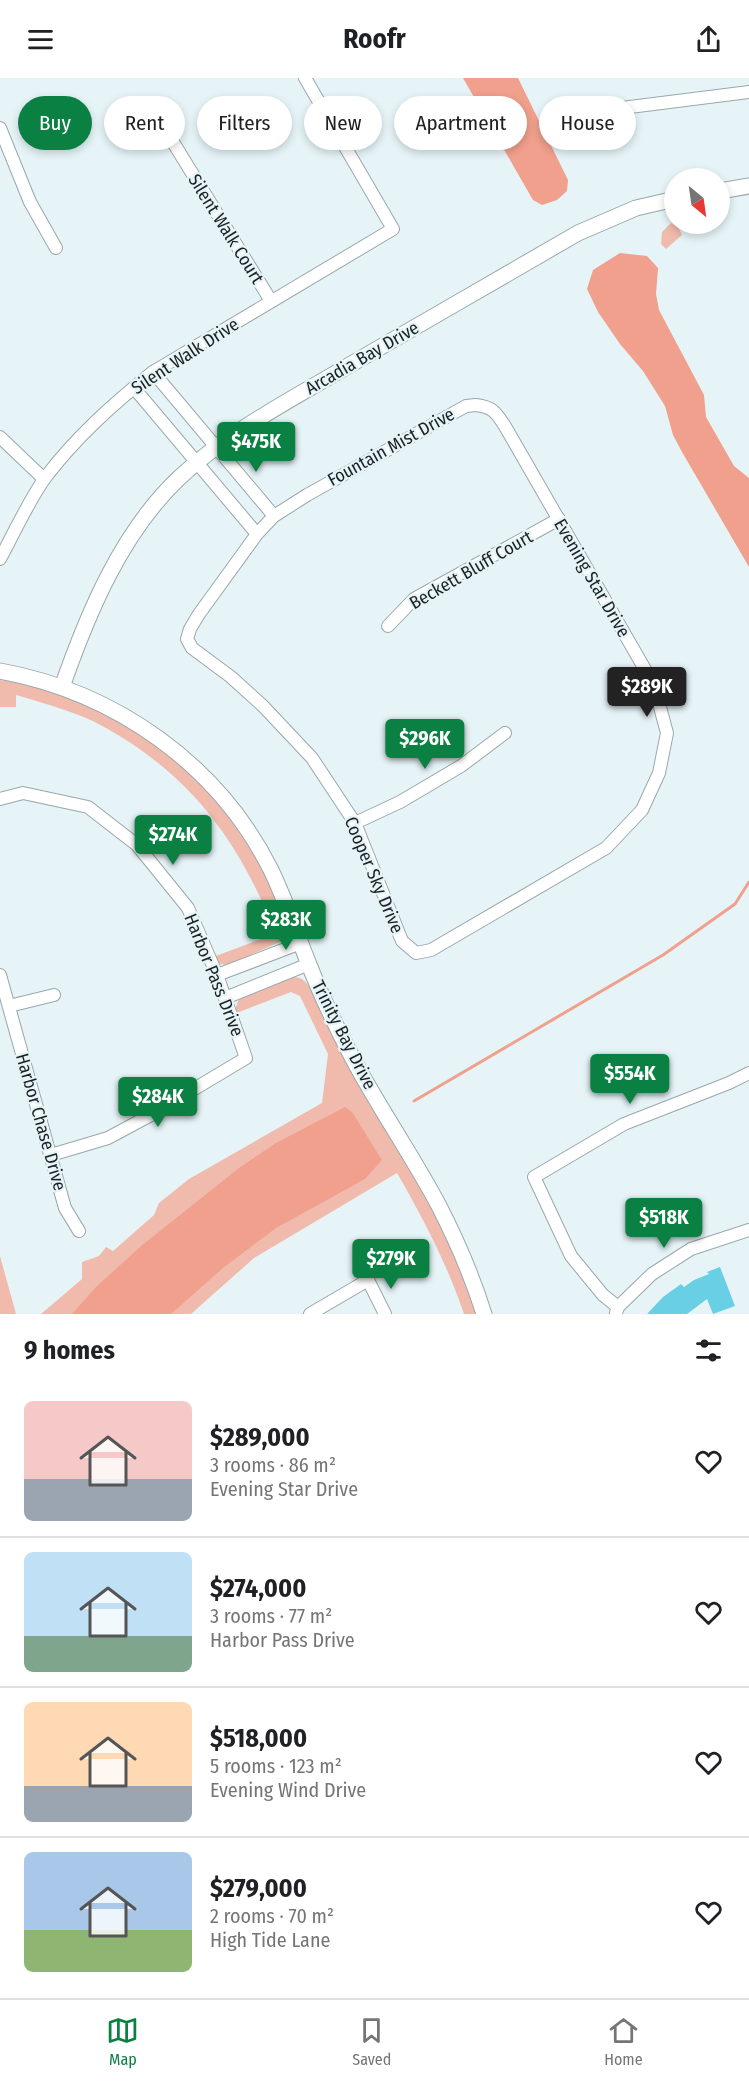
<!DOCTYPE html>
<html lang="en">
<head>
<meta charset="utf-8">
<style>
  body { margin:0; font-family:"Fira Sans Condensed",sans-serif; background:#f6f6f6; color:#202124; height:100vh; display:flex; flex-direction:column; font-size:22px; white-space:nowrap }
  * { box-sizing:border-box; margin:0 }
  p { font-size:20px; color:#757577 }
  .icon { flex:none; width:33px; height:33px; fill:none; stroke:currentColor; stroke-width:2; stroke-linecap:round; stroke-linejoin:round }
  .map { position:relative; height:1236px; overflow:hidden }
  .drawer { display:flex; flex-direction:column; background:#fff; flex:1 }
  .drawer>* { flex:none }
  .hud { position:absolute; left:18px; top:18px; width:714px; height:54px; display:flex; gap:12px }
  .needle { width:39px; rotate:151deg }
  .tools { position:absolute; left:664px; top:90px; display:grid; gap:12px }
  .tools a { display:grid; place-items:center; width:66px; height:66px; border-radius:50%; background:#fff; box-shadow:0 3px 9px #0003; font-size:30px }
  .price { position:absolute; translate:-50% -51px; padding:0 14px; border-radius:6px; background:#0b8043; color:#fff; font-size:20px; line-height:39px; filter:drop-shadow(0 2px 3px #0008) }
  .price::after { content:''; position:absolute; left:50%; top:36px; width:18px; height:14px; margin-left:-9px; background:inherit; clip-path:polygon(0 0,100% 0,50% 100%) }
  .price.on { background:#222; color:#fff }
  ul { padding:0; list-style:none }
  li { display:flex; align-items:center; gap:18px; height:150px; padding:0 24px }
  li+li { border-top:2px solid #e0e0e0 }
  li span { display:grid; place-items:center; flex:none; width:168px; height:120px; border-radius:9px; color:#555 }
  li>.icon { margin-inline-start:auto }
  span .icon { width:72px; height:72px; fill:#fffc; stroke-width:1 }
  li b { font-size:26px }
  h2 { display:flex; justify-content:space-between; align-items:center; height:72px; padding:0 24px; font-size:26px }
  .tag { padding:0 21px; border-radius:27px; background:#fff; box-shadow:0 3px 9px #0003; font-size:21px; line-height:54px }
  .tag.on { background:#0b8043; color:#fff }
  header { display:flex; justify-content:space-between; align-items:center; height:78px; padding:0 24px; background:#fff; font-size:27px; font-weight:700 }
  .dock { display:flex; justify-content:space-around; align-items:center; height:84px; border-top:2px solid #e0e0e0; background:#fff; font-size:16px; color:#757577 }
  .dock a { display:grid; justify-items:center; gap:3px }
  .dock .on { color:#0b8043 }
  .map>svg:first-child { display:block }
  .green { fill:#f0bbad }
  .water { fill:#f0a08c }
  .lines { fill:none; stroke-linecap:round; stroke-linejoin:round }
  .stream { stroke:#f0a08c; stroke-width:3 }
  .building { fill:#68cfe5 }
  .minor-casing { stroke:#9aa7aa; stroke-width:14 }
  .tertiary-casing { stroke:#9aa7aa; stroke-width:17 }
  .minor { stroke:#fff; stroke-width:12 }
  .tertiary { stroke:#fff; stroke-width:15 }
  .labels { text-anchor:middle; stroke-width:4.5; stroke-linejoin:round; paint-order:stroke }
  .street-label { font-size:18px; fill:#1b2122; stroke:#e6f4f8 }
</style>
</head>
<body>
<header><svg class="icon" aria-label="menu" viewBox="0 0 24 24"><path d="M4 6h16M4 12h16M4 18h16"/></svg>Roofr<svg class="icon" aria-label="share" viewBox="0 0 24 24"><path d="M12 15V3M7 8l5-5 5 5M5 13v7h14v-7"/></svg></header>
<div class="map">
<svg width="749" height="1236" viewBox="0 0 749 1236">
  <rect width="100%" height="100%" fill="#e6f4f8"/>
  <g class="green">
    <polygon points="671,145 678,148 682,157 666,171 661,166 662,154"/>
    <path d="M 0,602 C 12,604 24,605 36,608 C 139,635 223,711 269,805 C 274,815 289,848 286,857 C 285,860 282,862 280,864 L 227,887 L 216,885 L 213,879 L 269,858 L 273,848 C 236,760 191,698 106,650 C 78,634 46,626 16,617 L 16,629 L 0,629 Z"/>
    <path d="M 292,899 C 301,899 305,902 310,910 C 324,937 336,965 351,992 C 395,1073 450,1147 476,1236 L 464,1236 C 447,1186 423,1140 397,1095 L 254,1180 L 191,1236 L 41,1236 L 82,1201 L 82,1184 L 99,1178 L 106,1169 L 113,1173 L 154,1137 L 159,1125 L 189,1101 L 322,1025 L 328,976 L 300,918 L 291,914 L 234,936 L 238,923 L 242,919 Z"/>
    <polygon points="0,1178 16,1236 0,1236"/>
  </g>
  <g class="water">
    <polygon points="463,0 518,0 568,102 567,113 557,122 542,127 533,122"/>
    <polygon points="620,175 647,178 658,190 656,216 659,232 704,317 706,339 734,388 749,400 749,489 682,374 673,357 665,328 643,293 620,266 598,234 587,211 593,192"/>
    <polygon points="345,1029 352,1034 382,1082 365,1101 276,1150 223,1190 171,1236 72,1236 95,1210 141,1168 239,1090 276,1065"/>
  </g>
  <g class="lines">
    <polyline class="stream" points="414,1023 663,877 735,826 749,804"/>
  </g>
  <polygon class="building" points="720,1189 735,1228 713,1236 707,1221 687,1236 647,1236 663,1219 681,1206 684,1209 694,1202 709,1196 707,1194"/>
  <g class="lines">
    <g class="minor-casing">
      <g id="minor">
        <polyline points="606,32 749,14"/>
        <polyline points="163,48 271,223"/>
        <polyline points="0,50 30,124 56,170"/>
        <polyline points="153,294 274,438"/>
        <polyline points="134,310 257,456"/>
        <path d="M 476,327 C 494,329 497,336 506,350 L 654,607 L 667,655 L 659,695 L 642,732 L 606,770 L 431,872 L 416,875 L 402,863 L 355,745 L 312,680 L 263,628 L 231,599 L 192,570 L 187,561 L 190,551 L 199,536 L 257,456 L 274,438 L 307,417 L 466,328 Z"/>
        <polyline points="0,359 44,401"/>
        <path d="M 0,481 C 13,457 29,422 45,400 C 76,359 113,326 153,294 L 393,151 L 305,0"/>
        <polyline points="388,548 414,521 559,441"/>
        <polyline points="0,721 23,715 88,729 137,767 188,830 217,897 246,980 149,1038 108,1060 51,1077"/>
        <polyline points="355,745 400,724 461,688 505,655"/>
        <polyline points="0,897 65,1130 79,1153"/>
        <polyline points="217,897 301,865"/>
        <polyline points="225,920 309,886"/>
        <polyline points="9,928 54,917"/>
        <polyline points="618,1229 603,1217 571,1178 534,1099 624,1046 729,1005 749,995"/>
        <polyline points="616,1235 618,1229 652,1196 691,1171 749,1152"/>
        <polyline points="310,1236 368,1202 385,1236"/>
      </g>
    </g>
    <g class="tertiary-casing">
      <g id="tertiary">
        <polyline points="720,113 749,108"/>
        <path d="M 0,593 C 115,614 218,686 271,792 C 286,823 297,857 310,889 C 322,920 337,950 352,979 C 379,1030 412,1077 439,1128 C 457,1163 472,1198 484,1236"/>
        <path d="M 62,609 C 88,535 121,455 179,400 C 227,355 285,325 341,292 C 420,246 499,201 578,155 L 636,130 L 675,121"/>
      </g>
    </g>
    <use href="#minor" class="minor"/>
    <use href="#tertiary" class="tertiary"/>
  </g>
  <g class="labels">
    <g class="street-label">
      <text transform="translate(226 151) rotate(58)" y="6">Silent Walk Court</text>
      <text transform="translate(185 278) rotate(-33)" y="6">Silent Walk Drive</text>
      <text transform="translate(362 280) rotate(-30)" y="6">Arcadia Bay Drive</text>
      <text transform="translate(391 369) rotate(-29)" y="6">Fountain Mist Drive</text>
      <text transform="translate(471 492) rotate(-30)" y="6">Beckett Bluff Court</text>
      <text transform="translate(592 500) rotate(60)" y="6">Evening Star Drive</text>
      <text transform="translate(374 797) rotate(67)" y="6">Cooper Sky Drive</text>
      <text transform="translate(214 897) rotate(68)" y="6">Harbor Pass Drive</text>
      <text transform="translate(344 957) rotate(63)" y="6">Trinity Bay Drive</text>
      <text transform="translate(41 1044) rotate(74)" y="6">Harbor Chase Drive</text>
    </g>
  </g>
</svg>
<div class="tools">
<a><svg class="needle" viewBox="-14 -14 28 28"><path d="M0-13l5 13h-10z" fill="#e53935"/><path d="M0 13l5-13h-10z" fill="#757577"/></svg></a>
</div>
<b class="price" style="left:256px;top:395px">$475K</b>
<b class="price on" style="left:647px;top:640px">$289K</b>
<b class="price" style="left:425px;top:692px">$296K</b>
<b class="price" style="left:173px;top:788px">$274K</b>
<b class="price" style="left:286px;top:873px">$283K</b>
<b class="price" style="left:630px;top:1027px">$554K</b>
<b class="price" style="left:158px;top:1050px">$284K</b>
<b class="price" style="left:664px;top:1171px">$518K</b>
<b class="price" style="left:391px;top:1212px">$279K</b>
<div class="hud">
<a class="tag on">Buy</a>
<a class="tag">Rent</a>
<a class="tag">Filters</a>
<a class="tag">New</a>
<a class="tag">Apartment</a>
<a class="tag">House</a>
</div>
</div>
<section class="drawer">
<h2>9 homes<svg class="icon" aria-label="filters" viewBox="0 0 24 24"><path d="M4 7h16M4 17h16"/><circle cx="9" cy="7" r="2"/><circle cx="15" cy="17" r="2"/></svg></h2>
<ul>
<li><span style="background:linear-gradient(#f6c9c9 65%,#9aa5b1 0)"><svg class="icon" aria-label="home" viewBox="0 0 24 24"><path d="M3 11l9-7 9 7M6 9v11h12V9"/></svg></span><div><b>$289,000</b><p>3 rooms · 86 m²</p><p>Evening Star Drive</p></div><svg class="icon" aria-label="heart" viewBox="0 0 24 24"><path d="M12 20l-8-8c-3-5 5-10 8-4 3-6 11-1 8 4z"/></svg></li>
<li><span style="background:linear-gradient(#bfe0f5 70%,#7fa58c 0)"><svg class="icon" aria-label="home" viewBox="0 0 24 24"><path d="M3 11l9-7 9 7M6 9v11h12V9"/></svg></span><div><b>$274,000</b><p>3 rooms · 77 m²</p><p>Harbor Pass Drive</p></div><svg class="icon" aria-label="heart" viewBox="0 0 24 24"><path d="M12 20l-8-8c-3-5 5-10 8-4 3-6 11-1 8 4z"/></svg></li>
<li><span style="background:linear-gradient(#ffd9b3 70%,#9aa5b1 0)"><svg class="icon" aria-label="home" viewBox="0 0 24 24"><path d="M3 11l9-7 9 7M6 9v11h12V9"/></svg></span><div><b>$518,000</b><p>5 rooms · 123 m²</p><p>Evening Wind Drive</p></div><svg class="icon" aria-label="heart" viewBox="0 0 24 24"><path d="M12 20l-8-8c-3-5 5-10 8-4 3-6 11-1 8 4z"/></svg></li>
<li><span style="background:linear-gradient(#a9c7e8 65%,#8fb573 0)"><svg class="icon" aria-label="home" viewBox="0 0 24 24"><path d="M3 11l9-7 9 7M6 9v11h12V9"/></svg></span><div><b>$279,000</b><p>2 rooms · 70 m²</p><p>High Tide Lane</p></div><svg class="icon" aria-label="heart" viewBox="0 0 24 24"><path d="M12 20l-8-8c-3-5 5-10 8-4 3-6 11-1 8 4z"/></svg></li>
</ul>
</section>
<nav class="dock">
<a class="on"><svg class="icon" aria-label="map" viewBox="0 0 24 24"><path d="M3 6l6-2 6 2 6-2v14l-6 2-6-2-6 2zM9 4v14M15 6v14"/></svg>Map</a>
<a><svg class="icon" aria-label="saved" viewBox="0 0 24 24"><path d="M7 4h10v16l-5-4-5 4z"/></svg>Saved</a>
<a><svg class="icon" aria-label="home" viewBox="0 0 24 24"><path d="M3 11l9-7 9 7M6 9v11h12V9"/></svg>Home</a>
</nav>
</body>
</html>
